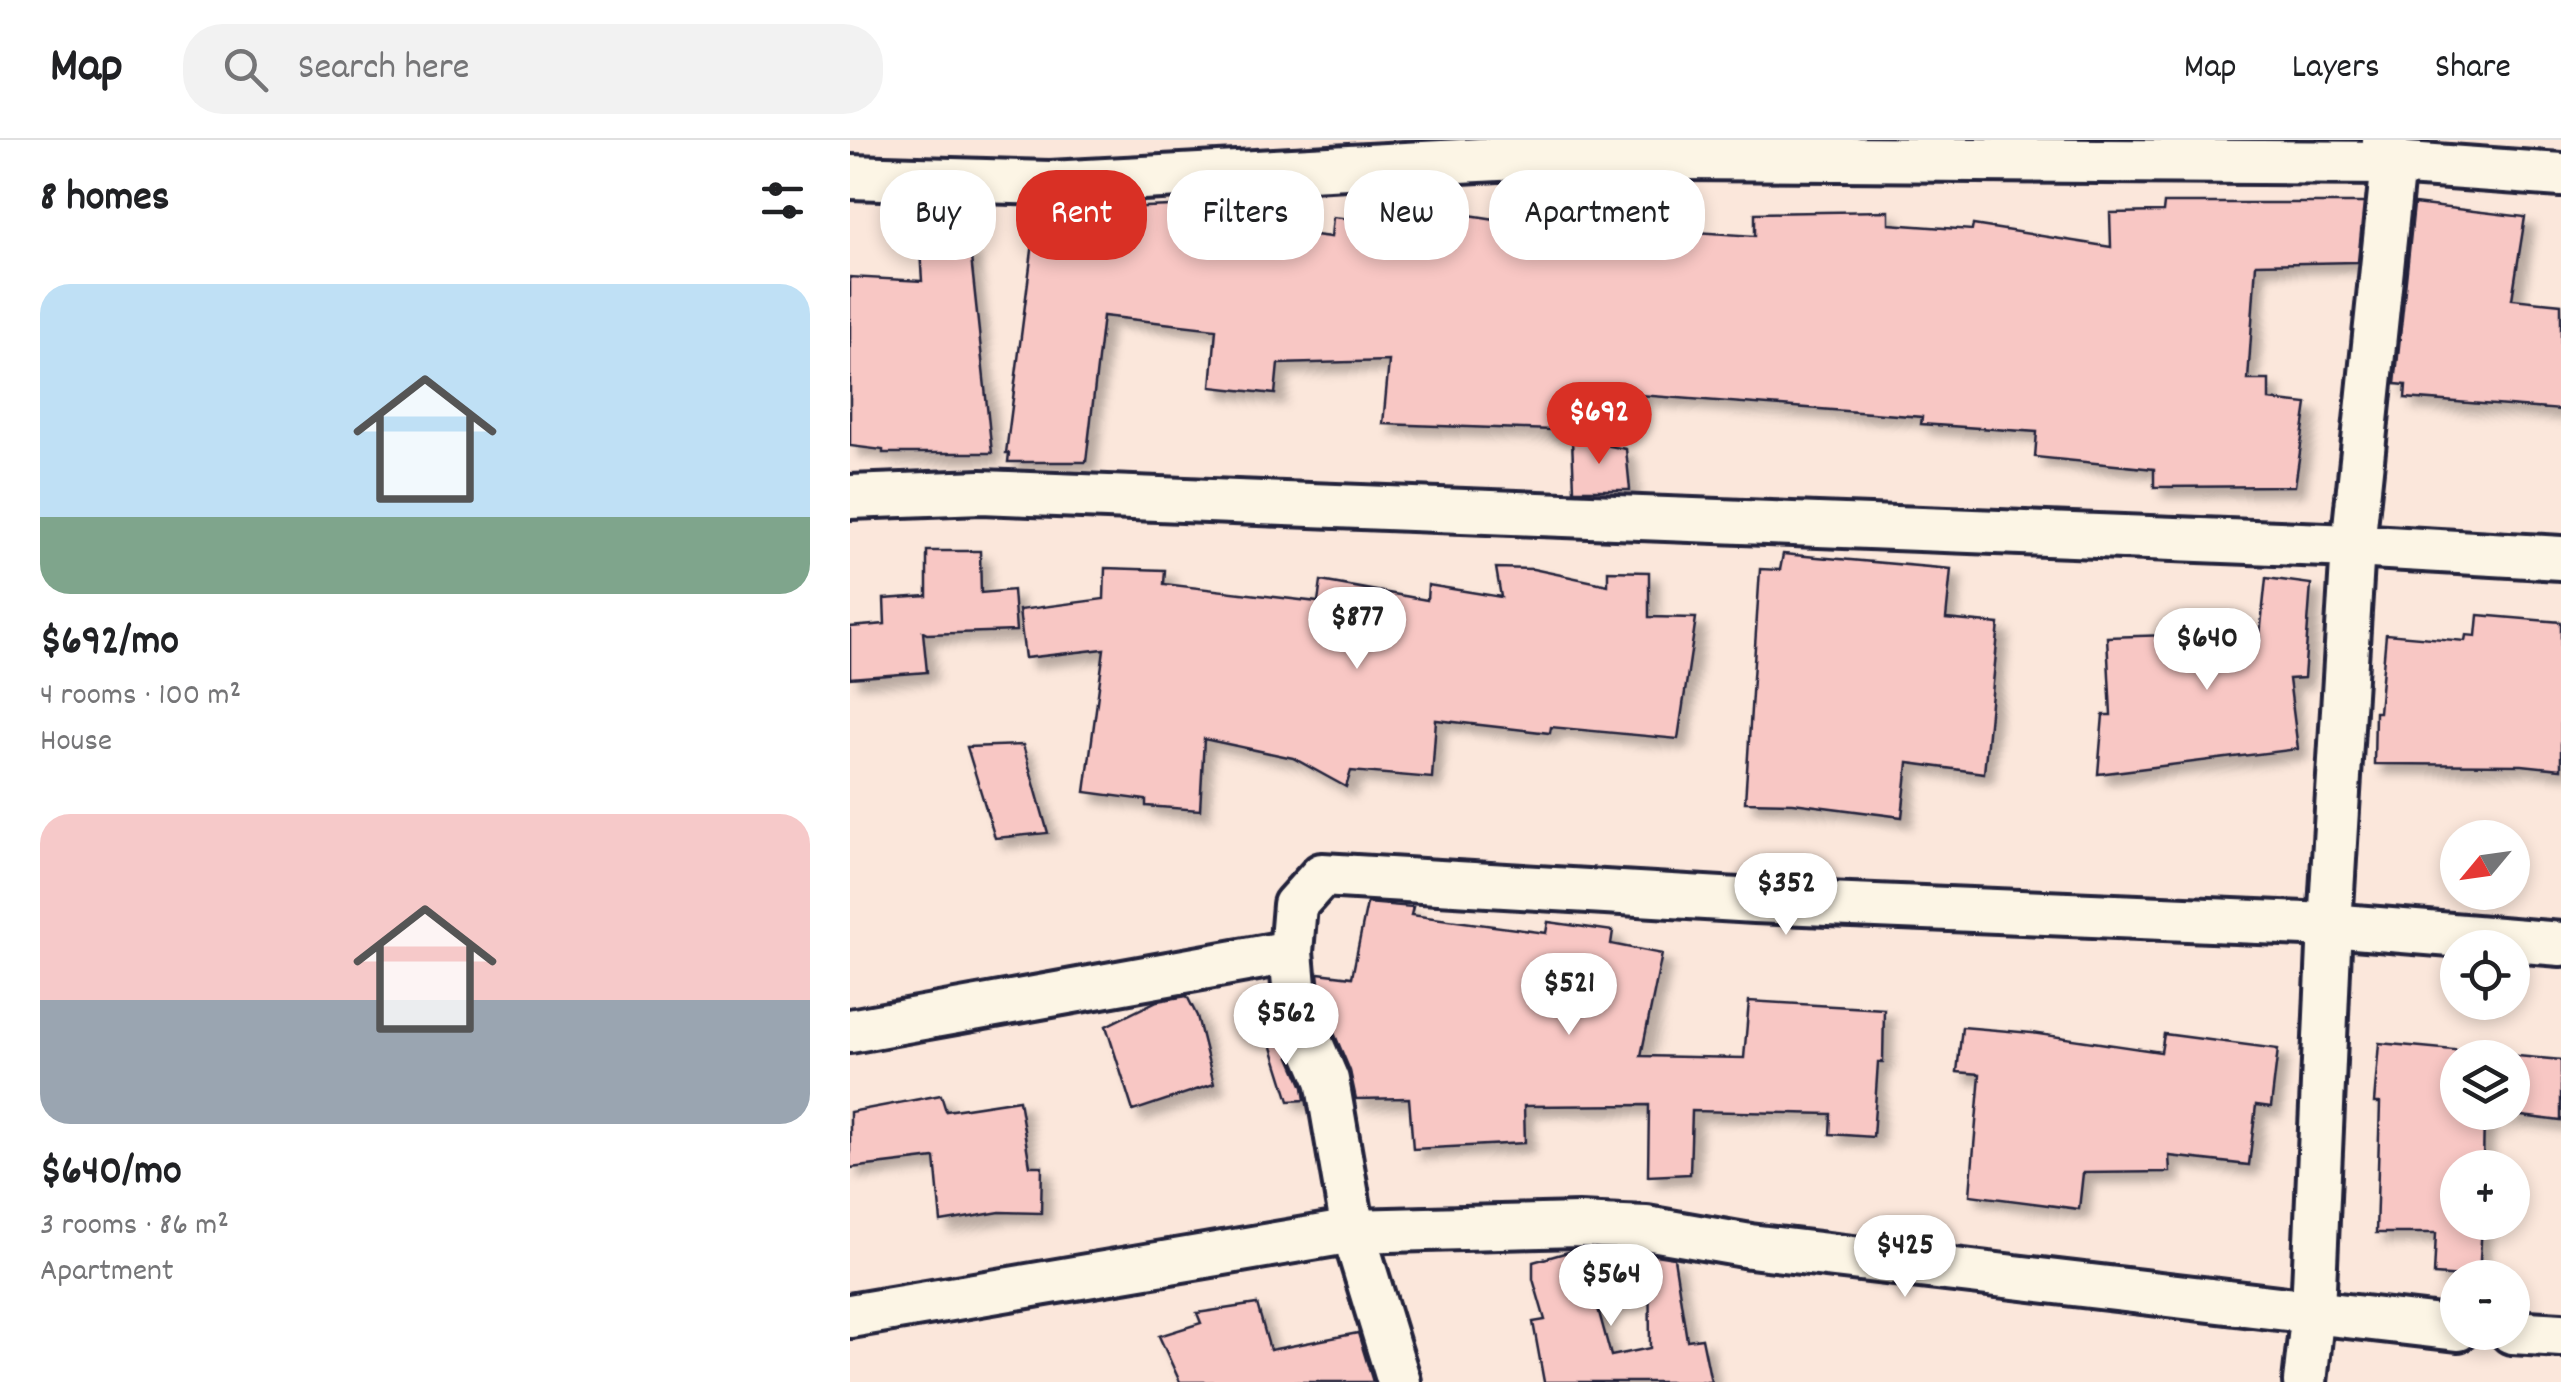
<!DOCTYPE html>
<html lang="en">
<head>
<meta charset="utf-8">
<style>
  body { margin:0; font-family:Dekko,sans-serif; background:#f2f2f2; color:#202124; height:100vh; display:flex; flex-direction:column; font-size:38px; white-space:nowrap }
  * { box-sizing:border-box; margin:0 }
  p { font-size:32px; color:#757577 }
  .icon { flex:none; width:55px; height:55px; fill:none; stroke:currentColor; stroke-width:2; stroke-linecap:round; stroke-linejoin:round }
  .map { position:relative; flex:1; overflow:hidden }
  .sheet { display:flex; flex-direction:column; background:#fff; width:850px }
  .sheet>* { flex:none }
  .top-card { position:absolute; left:30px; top:30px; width:950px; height:90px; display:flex; gap:20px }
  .needle { width:65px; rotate:241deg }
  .buttons { position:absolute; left:1590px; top:680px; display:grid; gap:20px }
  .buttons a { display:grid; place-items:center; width:90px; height:90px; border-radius:50%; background:#fff; box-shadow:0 5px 15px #0003; font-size:50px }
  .price { position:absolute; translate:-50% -85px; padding:0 22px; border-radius:35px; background:#fff; color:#222; font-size:32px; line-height:65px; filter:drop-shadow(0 2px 5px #0008) }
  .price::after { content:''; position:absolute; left:50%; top:60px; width:30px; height:22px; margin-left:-15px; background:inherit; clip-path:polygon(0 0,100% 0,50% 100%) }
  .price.active { background:#d93025; color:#fff }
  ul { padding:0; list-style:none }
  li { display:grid; align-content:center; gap:20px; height:530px; padding:0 40px }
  li span { display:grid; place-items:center; height:310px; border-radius:30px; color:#555 }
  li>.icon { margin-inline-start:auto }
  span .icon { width:180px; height:180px; fill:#fffc; stroke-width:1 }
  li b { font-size:42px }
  h2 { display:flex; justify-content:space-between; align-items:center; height:120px; padding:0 40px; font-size:42px }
  .chip { padding:0 35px; border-radius:40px; background:#fff; box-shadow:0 5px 15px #0003; font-size:35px; line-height:90px }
  .chip.active { background:#d93025; color:#fff }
  header { display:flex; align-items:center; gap:60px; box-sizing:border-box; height:140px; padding:0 50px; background:#fff; border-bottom:2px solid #e0e0e0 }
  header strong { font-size:48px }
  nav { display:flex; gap:55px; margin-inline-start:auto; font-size:35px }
  .search { width:700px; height:90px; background:#f2f2f2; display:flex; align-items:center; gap:25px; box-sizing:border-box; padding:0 35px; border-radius:40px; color:#757577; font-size:38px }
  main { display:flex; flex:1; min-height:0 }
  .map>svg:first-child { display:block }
  .building { fill:#f8c7c4; stroke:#22223b; stroke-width:2.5; filter:url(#shadow) }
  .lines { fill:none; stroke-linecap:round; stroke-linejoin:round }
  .minor-casing { stroke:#22223b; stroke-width:50 }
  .minor { stroke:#fcf5e5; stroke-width:42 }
</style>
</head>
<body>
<header>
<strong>Map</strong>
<div class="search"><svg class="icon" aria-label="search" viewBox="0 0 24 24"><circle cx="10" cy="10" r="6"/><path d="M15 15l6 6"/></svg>Search here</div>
<nav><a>Map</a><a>Layers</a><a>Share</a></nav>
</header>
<main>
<section class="sheet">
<h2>8 homes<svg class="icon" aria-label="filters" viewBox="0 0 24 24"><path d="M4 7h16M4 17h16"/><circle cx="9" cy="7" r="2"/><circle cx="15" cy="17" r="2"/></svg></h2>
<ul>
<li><span style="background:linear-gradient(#bfe0f5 75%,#7fa58c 0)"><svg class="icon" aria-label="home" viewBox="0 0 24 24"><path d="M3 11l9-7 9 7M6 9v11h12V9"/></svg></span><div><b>$692/mo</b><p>4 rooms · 100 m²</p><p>House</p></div></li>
<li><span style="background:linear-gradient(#f6c9c9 60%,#9aa5b1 0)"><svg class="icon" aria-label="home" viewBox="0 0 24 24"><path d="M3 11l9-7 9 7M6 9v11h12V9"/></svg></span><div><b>$640/mo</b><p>3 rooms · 86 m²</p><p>Apartment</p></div></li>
</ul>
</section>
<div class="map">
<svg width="1711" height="1242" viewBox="0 0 1711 1242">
  <defs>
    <filter id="shadow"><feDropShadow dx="9" dy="9" stdDeviation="5" flood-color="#0004"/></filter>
  </defs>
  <rect width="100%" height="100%" fill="#fbe7db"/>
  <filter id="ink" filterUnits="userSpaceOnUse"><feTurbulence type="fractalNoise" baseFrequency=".01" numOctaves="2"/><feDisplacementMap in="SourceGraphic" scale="20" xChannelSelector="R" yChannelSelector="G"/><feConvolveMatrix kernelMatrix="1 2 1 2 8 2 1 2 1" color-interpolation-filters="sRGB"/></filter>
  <g filter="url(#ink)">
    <g class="building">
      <polygon points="1314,63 1514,63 1508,122 1406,124 1398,240 1419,240 1419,260 1457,264 1445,346 1304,347 1304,329 1185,317 1187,292 1071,284 1072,277 738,251 733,291 533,284 539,221 428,224 425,254 361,247 366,189 253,176 236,322 158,322 159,313 156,313 186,79 228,83 228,75 270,76 269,68 374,64 374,84 481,97 483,77 542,83 542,72 587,70 684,85 687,65 722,71 818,74 816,90 905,96 905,73 1039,71 1039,84 1122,90 1123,85 1261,107 1260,73 1313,72"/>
      <polygon points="1564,64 1675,77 1662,159 1711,164 1711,270 1555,258 1556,245 1545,244"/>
      <polygon points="120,108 142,313 33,313 33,310 0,306 0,137 72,141 70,110"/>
      <polygon points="722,299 776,309 780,350 724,350"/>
      <polygon points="77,411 130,411 131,453 163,450 166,491 77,494 73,492 77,532 0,538 0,487 35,484 34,459 77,456"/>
      <polygon points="933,414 1101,429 1096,479 1149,484 1134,633 1058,623 1052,677 943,663 895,662 910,429 930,430"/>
      <polygon points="255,428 315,430 314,444 468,462 471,441 577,460 578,445 651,457 646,428 683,429 758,445 758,431 799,432 799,477 846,478 828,599 701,587 700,593 586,580 582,638 501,631 496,647 443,618 354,599 350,670 296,666 296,660 235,652 254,509 175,518 169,470 254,459"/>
      <polygon points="1416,438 1461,444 1454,538 1439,539 1448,609 1248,634 1253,575 1261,575 1257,497 1319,495 1315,516 1409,505"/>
      <polygon points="1628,475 1711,482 1711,629 1672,625 1524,624 1525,572 1529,572 1536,494 1615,501 1616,495 1626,496"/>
      <polygon points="173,605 198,693 145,698 117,607"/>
      <polygon points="517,763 563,767 561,775 696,793 698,782 763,791 761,804 812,814 791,916 894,918 899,861 1034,869 1033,922 1028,922 1023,997 980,994 981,974 842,971 840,1034 798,1036 799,965 674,966 675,1003 563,1009 559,958 506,959 500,931 471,862 468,833 502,837"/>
      <polygon points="337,856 347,876 364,944 283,971 256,886 307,861"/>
      <polygon points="1112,887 1182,893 1311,912 1314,894 1428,909 1421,967 1406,965 1399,1025 1319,1016 1320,1032 1233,1033 1229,1069 1120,1055 1130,934 1107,932"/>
      <polygon points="428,889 453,947 455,960 439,961 417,891"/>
      <polygon points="1529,903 1711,920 1711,981 1640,972 1662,972 1662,918 1608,918 1608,972 1634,972 1633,1028 1608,1028 1608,1082 1632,1082 1629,1138 1584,1135 1586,1093 1526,1093 1530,963 1524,963"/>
      <polygon points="91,955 96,971 169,960 180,1026 192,1026 191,1073 150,1072 91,1082 85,1018 0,1028 0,972"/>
      <polygon points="725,1110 732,1110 761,1216 800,1208 799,1114 824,1118 837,1200 852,1198 861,1242 694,1242 683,1182 695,1180 683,1139 683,1122"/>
      <polygon points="407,1164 420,1210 508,1193 523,1242 330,1242 309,1196 351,1183 347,1173"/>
    </g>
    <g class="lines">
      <g class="minor-casing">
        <g id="minor">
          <polyline points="0,37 200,43 686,17 1543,23 1711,35"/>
          <polyline points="0,357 131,352 1503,406 1711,418"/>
          <polyline points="0,891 441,812"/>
          <polyline points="0,1176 503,1091 728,1085 796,1088 900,1106 1608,1189"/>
          <polyline points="1662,1192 1711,1195"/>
          <polyline points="549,1242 503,1091 477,940 446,868 441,812 445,765 472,735 905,761 1480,785 1711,804"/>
          <polyline points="1455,1242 1463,1170 1480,785 1503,406 1543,23 1533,0"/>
        </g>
      </g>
      <use href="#minor" class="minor"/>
    </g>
  </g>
</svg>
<div class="buttons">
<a><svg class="needle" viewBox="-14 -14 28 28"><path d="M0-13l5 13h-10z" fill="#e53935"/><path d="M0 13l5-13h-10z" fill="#757577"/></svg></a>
<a><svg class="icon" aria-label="locate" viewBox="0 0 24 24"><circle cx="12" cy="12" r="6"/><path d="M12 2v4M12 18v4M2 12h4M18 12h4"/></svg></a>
<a><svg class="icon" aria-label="layers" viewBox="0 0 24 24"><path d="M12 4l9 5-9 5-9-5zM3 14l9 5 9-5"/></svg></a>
<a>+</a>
<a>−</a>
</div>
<b class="price active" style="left:749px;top:327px">$692</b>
<b class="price" style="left:507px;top:532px">$877</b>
<b class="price" style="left:1357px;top:553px">$640</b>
<b class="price" style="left:936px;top:798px">$352</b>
<b class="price" style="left:719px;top:898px">$521</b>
<b class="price" style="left:436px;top:928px">$562</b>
<b class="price" style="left:1055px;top:1160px">$425</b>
<b class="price" style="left:761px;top:1189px">$564</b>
<div class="top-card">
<a class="chip">Buy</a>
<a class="chip active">Rent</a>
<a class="chip">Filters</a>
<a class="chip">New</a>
<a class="chip">Apartment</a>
</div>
</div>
</main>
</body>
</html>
